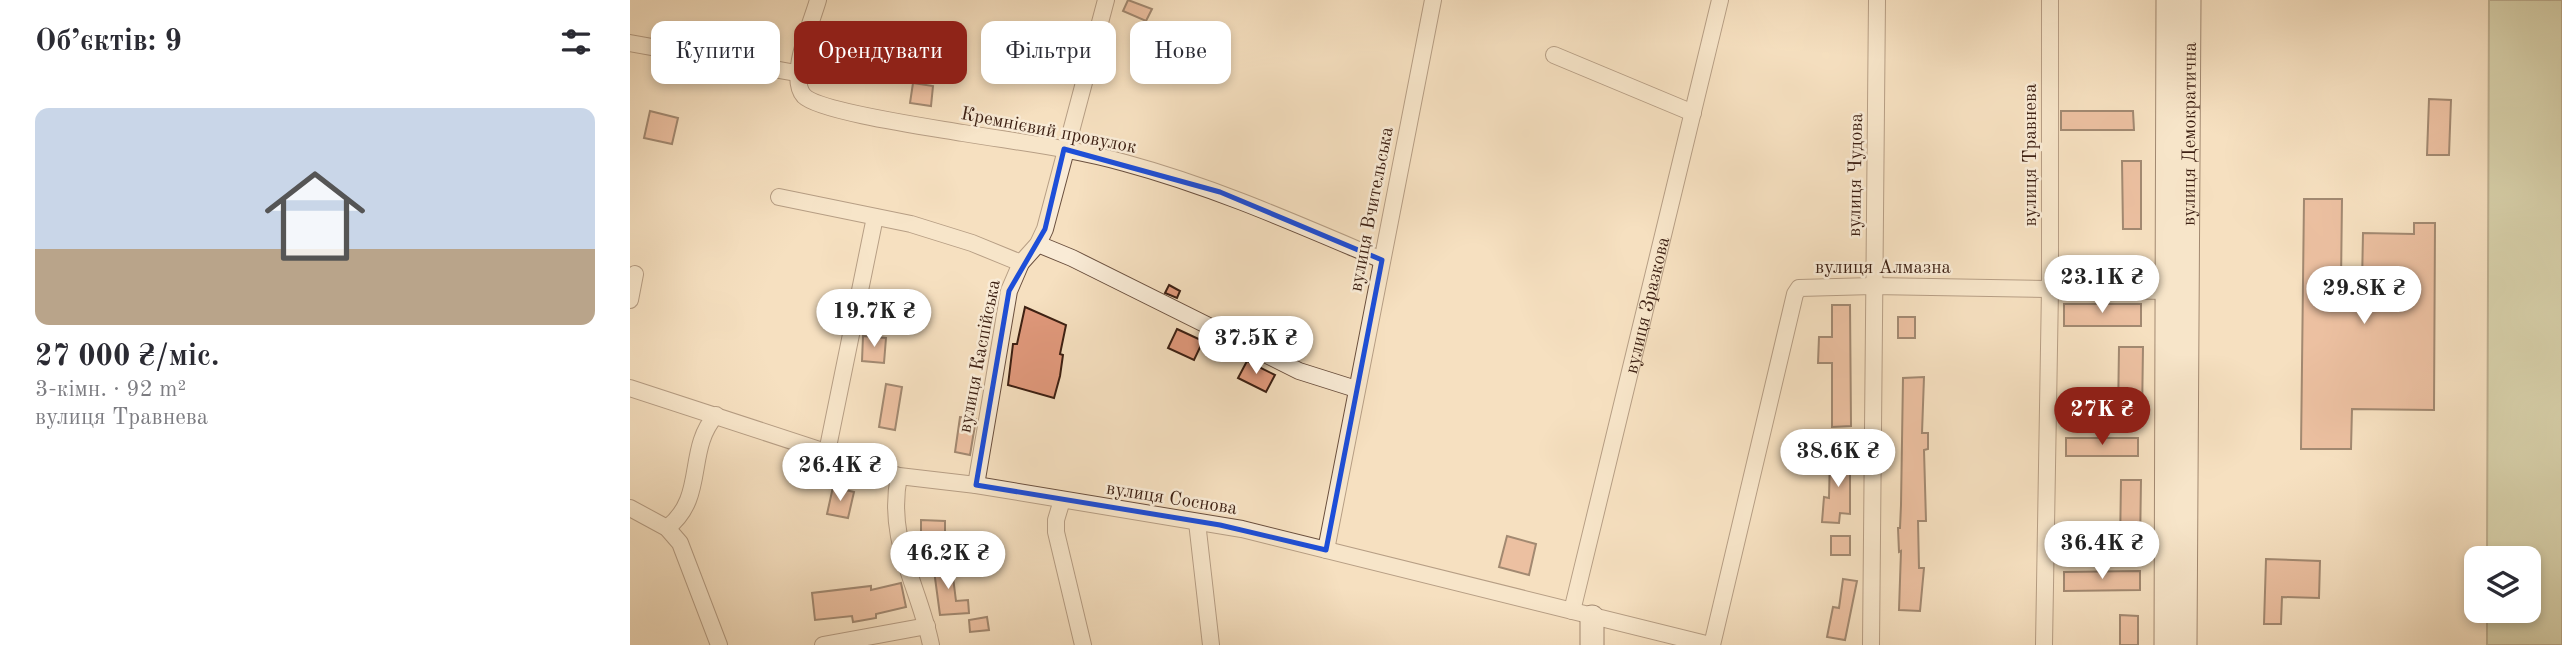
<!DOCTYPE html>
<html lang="uk">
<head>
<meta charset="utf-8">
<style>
  body { margin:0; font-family:"Old Standard TT",serif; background:#f7f7f7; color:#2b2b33; height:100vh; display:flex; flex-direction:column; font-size:26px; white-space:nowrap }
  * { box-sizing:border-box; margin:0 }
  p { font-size:23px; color:#7c7c81 }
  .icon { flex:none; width:38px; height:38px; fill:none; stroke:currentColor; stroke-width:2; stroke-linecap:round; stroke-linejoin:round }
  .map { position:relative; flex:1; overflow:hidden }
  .details { display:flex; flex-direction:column; background:#fff; width:630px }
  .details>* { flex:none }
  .banner { position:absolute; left:21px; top:21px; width:665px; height:63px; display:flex; gap:14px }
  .fabs { position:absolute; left:1834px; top:546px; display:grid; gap:14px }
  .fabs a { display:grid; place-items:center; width:77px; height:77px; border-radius:14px; background:#fff; box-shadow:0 4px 10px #0003; font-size:35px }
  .price { position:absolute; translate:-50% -60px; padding:0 16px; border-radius:24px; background:#fff; color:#222; font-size:23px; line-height:46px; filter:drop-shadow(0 2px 4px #0008) }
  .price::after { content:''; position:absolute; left:50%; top:42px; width:21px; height:16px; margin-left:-10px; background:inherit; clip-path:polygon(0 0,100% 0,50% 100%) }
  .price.on { background:#8f2418; color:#fff }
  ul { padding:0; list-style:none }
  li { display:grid; align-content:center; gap:14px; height:371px; padding:0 35px }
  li+li { border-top:2px solid #e1e1e2 }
  li span { display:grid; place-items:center; height:217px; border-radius:14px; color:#555 }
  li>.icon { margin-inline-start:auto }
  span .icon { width:126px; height:126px; fill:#fffc; stroke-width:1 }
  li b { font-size:30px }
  h2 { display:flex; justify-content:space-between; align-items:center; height:84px; padding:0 35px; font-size:30px }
  .tag { padding:0 24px; border-radius:14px; background:#fff; box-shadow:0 4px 10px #0003; font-size:24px; line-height:63px }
  .tag.on { background:#8f2418; color:#fff }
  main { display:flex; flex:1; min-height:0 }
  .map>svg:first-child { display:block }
  .green { fill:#b6c397; stroke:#797154; stroke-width:2 }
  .building { fill:#e1997c; stroke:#3c1f12; stroke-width:2 }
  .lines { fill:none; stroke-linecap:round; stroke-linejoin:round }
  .street-casing { stroke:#6a4f3e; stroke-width:18 }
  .secondary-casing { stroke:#3c1f12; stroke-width:25 }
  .street { stroke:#f9ebd6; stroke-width:16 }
  .secondary { stroke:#f9ebd6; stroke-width:23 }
  .marked { fill:none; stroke:#1d4ed8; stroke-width:5; stroke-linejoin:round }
  .labels { text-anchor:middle; stroke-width:5; stroke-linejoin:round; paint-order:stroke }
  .street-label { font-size:19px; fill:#3c1f12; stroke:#f9ebd6 }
</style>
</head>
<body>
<main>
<section class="details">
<h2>Об’єктів: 9<svg class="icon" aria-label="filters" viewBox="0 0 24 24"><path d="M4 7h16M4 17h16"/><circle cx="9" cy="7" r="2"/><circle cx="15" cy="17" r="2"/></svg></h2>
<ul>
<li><span style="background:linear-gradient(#c9d6e8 65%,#b9a48a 0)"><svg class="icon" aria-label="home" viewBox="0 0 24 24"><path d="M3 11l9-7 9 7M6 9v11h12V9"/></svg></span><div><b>27 000 ₴/міс.</b><p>3-кімн. · 92 m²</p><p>вулиця Травнева</p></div></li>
</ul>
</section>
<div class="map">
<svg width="1932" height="645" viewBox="0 0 1932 645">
  <rect width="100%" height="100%" fill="#f6e0c0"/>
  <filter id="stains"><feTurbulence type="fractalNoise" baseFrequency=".00286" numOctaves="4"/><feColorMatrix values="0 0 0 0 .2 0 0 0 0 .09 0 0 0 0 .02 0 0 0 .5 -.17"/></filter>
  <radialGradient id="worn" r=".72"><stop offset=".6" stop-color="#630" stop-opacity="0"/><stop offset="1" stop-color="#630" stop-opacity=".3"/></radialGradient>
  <polygon class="green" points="1859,0 1932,0 1932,645 1857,645 1857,611 1899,611 1899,558 1857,558"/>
  <g class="building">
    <polygon points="498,0 522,9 516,21 493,11"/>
    <polygon points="283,83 303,86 301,106 280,103"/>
    <polygon points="1799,99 1821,100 1819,155 1797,155"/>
    <polygon points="20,111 48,118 42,144 14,138"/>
    <polygon points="1431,111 1503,111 1504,130 1431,130"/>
    <polygon points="1492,161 1511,161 1511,229 1493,229"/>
    <polygon points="1674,199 1712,199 1711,283 1732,284 1733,233 1784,234 1784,223 1805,223 1804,410 1722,409 1721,449 1671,449"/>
    <polygon points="1509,257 1510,275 1435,276 1435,258"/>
    <polygon points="539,285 550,291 547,298 535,293"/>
    <rect x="1434" y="304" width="77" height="22"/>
    <polygon points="1202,305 1220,305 1221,426 1202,427 1202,363 1188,363 1189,337 1202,337"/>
    <polygon points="395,307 436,325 430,354 433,355 430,376 424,398 378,385 383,344 387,344"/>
    <rect x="1268" y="317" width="17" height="21"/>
    <polygon points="547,329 573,341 564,360 538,348"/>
    <polygon points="233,336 256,338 254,363 232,361"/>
    <polygon points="1489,347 1513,347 1512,416 1488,415"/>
    <polygon points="617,361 645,375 636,392 608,378"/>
    <polygon points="1294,377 1292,433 1298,433 1298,449 1294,450 1296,521 1288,521 1289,568 1294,568 1290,611 1269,610 1271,551 1269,552 1268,528 1270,528 1271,505 1273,378"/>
    <polygon points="256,384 272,387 265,430 249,427"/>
    <polygon points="330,417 346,419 340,455 325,452"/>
    <rect x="1436" y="438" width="72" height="18"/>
    <polygon points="1200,454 1220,455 1220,514 1210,513 1209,523 1192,522 1194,497 1199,498"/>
    <polygon points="1491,480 1511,480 1510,547 1490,546"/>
    <polygon points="203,487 224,492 218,518 197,514"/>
    <polygon points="291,520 315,521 315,533 291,532"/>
    <polygon points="877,536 906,544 899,575 869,567"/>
    <rect x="1201" y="536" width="19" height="19"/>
    <polygon points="1636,559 1690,561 1689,598 1652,597 1651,624 1634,624"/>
    <polygon points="321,561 326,601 338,600 339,613 310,615 303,563"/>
    <polygon points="1510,571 1510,590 1434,591 1434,572"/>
    <polygon points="1213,579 1227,581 1215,640 1197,637 1203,607 1209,608"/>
    <polygon points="271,583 276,607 246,614 246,618 223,622 222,616 185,620 182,593 241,586 241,590"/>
    <polygon points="1490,615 1508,616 1508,645 1490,645"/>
    <polygon points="357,617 359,630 340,632 339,620"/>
  </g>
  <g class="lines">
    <g class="street-casing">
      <g id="street">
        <path d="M 188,0 C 182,22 157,77 174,96 C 190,112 305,128 333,133 C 387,142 442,148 495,163 C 584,187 667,224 752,260"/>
        <polyline points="0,43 166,73"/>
        <polyline points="924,55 1063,113"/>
        <polyline points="149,197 281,224 342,243 391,263"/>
        <polyline points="408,244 442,258 669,371 726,389"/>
        <polyline points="0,300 5,274"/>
        <polyline points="0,388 269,476 346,485 612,529 1080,645"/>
        <polyline points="197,452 245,217"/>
        <path d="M 269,476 C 256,541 289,585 301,645"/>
        <polyline points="346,485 379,291 391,263 408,244 415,229 476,0"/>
        <polyline points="432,500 426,520 426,532 453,645"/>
        <polyline points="0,508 37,528 50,543 89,645"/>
        <polyline points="567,522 581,645"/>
        <path d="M 37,528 C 77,497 55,450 86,415"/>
        <polyline points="696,550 803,0"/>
        <path id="s1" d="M 942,611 L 1090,0"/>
        <polyline points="193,645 297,626"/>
        <polyline points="1082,645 1165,294 1169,288 1243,286 1537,291"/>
        <polyline points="1241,645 1247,0"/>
        <polyline points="1414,645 1420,289 1420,0"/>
      </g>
    </g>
    <g class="secondary-casing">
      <g id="secondary">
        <polyline points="962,617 962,645"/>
        <polyline points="1536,645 1538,0"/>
        <path id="s2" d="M 1555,645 L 1559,0"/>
      </g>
    </g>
    <use href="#street" class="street"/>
    <use href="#secondary" class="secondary"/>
  </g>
  <path d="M0 0H1932V645H0ZM 434,149 L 590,192 L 752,260 L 696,550 L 590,525 L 346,485 L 379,291 L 415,229 Z" fill="#f6e0c0" fill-opacity=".55" fill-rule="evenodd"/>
  <path class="marked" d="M 434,149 L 590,192 L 752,260 L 696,550 L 590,525 L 346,485 L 379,291 L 415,229 Z"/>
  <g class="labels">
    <g class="street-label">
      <text transform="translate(419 129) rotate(11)" y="7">Кремнієвий провулок</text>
      <text dy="7" stroke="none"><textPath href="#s2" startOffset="511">вулиця Демократична</textPath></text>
      <text transform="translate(1399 155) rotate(-90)" y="7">вулиця Травнева</text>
      <text transform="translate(1224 175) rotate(-89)" y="7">вулиця Чудова</text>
      <text transform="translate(740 209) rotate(-79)" y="7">вулиця Вчительська</text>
      <text x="1253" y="273">вулиця Алмазна</text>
      <text dy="7" stroke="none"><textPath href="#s1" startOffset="315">вулиця Зразкова</textPath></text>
      <text transform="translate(348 356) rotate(-79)" y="7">вулиця Каспійська</text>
      <text transform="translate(542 497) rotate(9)" y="7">вулиця Соснова</text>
    </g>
  </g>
  <rect width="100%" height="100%" filter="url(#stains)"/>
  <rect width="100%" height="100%" fill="url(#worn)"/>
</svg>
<div class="fabs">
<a><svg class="icon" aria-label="layers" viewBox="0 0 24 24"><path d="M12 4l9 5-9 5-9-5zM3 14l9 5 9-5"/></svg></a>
</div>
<b class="price" style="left:1472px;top:315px">23.1K ₴</b>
<b class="price" style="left:1734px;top:326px">29.8K ₴</b>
<b class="price" style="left:244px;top:349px">19.7K ₴</b>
<b class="price" style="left:626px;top:376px">37.5K ₴</b>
<b class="price on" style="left:1472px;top:447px">27K ₴</b>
<b class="price" style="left:1208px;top:489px">38.6K ₴</b>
<b class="price" style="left:210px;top:503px">26.4K ₴</b>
<b class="price" style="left:1472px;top:581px">36.4K ₴</b>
<b class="price" style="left:318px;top:591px">46.2K ₴</b>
<div class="banner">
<a class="tag">Купити</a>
<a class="tag on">Орендувати</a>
<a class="tag">Фільтри</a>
<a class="tag">Нове</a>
</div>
</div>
</main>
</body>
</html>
